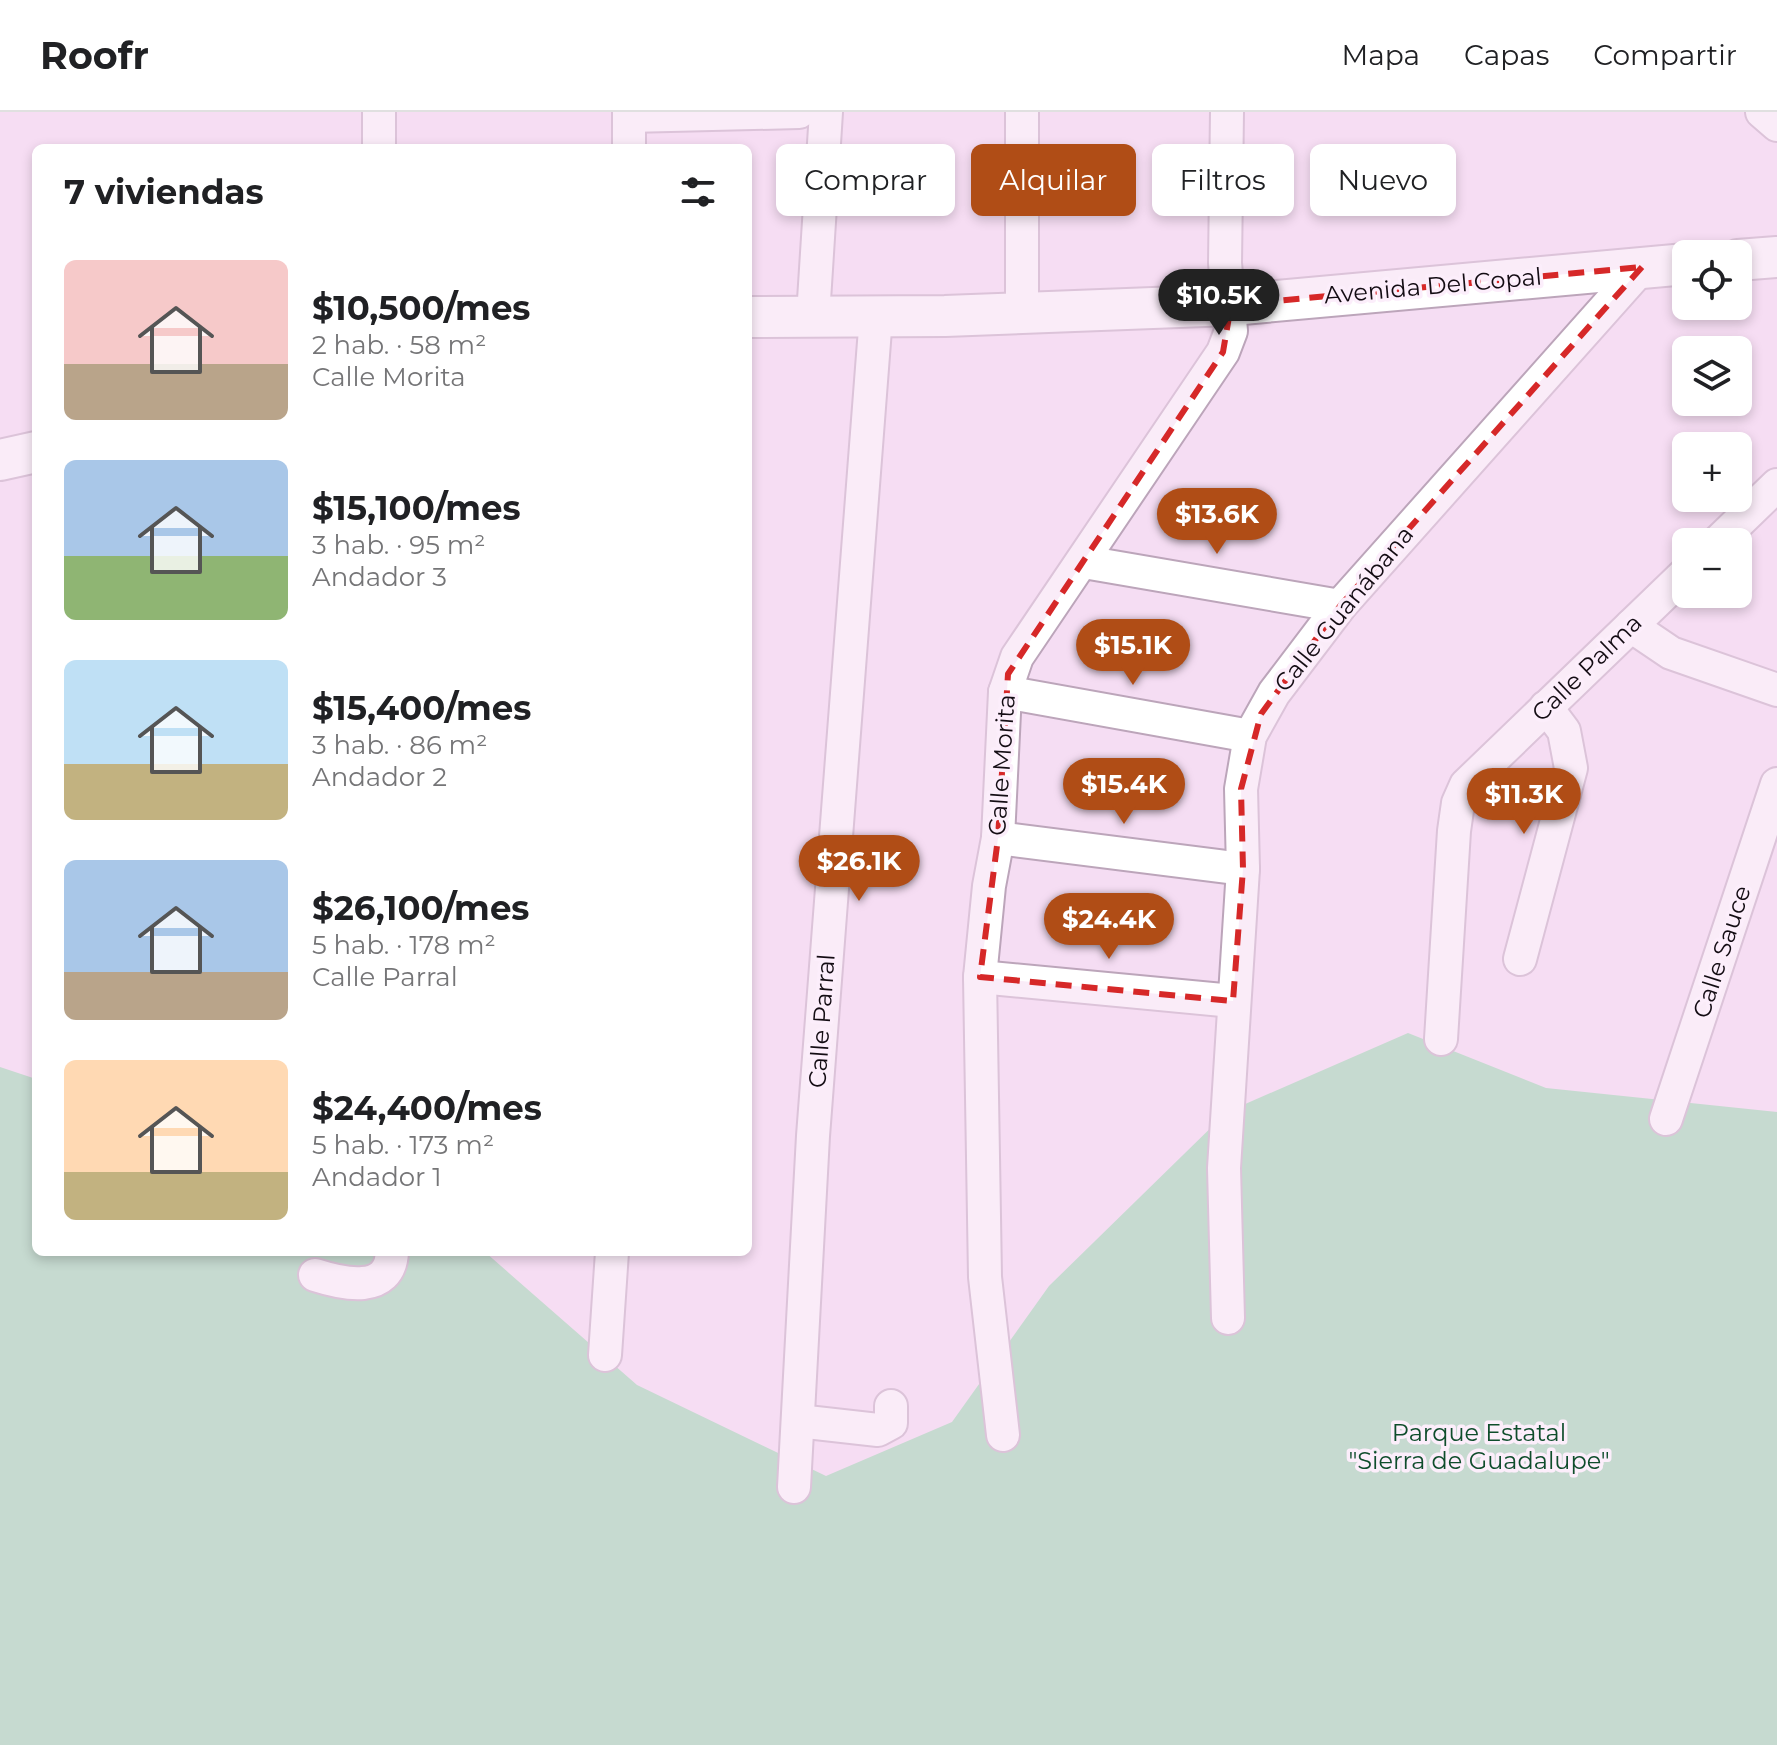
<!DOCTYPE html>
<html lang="es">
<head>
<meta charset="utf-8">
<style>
  body { margin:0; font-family:Montserrat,sans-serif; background:#f2f2f2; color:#202124; height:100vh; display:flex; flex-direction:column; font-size:30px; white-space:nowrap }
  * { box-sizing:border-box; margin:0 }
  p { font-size:26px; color:#757577 }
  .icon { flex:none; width:44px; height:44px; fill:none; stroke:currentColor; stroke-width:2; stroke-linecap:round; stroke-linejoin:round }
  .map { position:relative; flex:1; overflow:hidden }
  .side { position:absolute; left:32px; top:32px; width:720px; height:1112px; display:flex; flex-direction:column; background:#fff; border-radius:12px; box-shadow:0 4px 12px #0003 }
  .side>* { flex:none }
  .guide { position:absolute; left:776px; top:32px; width:760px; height:72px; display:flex; gap:16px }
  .controls { position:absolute; left:1672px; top:128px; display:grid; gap:16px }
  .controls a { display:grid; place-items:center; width:80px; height:80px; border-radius:12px; background:#fff; box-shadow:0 4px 12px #0003; font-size:40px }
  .price { position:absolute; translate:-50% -68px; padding:0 18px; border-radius:28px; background:#b04d16; color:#fff; font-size:26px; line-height:52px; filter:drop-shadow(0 2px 4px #0008) }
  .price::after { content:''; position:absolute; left:50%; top:48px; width:24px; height:18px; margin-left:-12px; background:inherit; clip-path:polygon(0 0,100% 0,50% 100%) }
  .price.selected { background:#222; color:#fff }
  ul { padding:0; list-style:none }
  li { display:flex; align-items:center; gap:24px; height:200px; padding:0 32px }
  li span { display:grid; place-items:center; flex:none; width:224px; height:160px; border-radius:12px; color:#555 }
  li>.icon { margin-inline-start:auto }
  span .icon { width:96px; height:96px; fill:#fffc; stroke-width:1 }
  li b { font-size:34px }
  h2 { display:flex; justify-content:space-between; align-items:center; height:96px; padding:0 32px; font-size:34px }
  .chip { padding:0 28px; border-radius:12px; background:#fff; box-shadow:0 4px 12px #0003; font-size:28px; line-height:72px }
  .chip.selected { background:#b04d16; color:#fff }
  header { display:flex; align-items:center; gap:48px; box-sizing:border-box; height:112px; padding:0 40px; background:#fff; border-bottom:2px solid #e0e0e0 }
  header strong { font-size:38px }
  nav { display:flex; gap:44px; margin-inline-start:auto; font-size:28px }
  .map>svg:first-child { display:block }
  .green { fill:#8cd7a6 }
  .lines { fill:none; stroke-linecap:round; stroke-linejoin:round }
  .minor-casing { stroke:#bca5ba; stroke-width:36 }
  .tertiary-casing { stroke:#bca5ba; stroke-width:44 }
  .minor { stroke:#fff; stroke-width:32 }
  .tertiary { stroke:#fff; stroke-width:40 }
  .marked { fill:none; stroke:#d62828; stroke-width:6; stroke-dasharray:16 10; stroke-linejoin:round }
  .labels { text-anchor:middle; stroke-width:7; stroke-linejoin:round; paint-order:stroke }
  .street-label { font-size:24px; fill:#130c13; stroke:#fceefb }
  .park-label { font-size:24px; fill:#0f4d2c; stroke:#fceefb }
</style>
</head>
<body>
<header>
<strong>Roofr</strong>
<nav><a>Mapa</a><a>Capas</a><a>Compartir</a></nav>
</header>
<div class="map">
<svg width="1777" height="1633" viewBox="0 0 1777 1633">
  <rect width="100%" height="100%" fill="#f5ddf3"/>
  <polygon class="green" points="1408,921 1546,976 1777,1000 1777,1633 0,1633 0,955 36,967 36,1140 485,1140 637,1273 826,1364 952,1310 1049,1174 1227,1000"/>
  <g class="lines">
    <g class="minor-casing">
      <g id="minor">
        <polyline points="1762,0 1777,13"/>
        <polyline points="629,4 799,0"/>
        <polyline points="379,36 379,0"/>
        <polyline points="629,36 629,0"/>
        <polyline points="1022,201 1022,0"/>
        <polyline points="813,204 826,0"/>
        <polyline points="1718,430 1777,373"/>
        <polyline points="1084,450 1340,494"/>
        <polyline points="1631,514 1671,541 1777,578"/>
        <polyline points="1005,580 1250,624"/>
        <polyline points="998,726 1243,757"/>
        <polyline points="1520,847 1571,656 1564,619 1546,595"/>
        <polyline points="980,865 1233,889"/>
        <polyline points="1441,927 1454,719 1458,691 1466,673 1686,461"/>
        <polyline points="1666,1007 1777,672"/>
        <path d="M 315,1163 C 343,1172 390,1183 392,1140"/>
        <polyline points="1228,1206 1224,1056 1243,757 1241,677 1250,624 1274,581 1340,494 1642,155"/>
        <polyline points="605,1243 612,1140"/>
        <polyline points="798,1309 878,1318 891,1311 891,1294"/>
        <polyline points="1003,1323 985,1165 980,865 989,774 998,726 1005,580 1017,545 1223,240 1231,219 1225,151 1227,0"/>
        <polyline points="794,1375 813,1024 876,204"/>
      </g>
    </g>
    <g class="tertiary-casing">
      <g id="tertiary">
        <polyline points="1738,148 1777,145"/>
        <polyline points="748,205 945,204 1231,193 1686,152"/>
        <polyline points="0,348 36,340"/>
      </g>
    </g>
    <use href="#minor" class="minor"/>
    <use href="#tertiary" class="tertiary"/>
  </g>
  <path d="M0 0H1777V1633H0ZM 1642,155 L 1340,494 L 1261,602 L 1241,677 L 1243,757 L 1233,889 L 980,865 L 998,726 L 1008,562 L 1223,240 L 1231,193 Z" fill="#f5ddf3" fill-opacity=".55" fill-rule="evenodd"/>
  <path class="marked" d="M 1642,155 L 1340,494 L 1261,602 L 1241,677 L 1243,757 L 1233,889 L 980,865 L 998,726 L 1008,562 L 1223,240 L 1231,193 Z"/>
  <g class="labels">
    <g class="street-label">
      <text transform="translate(1433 174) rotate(-5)" y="8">Avenida Del Copal</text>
      <text transform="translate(1344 497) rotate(-51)" y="8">Calle Guanábana</text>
      <text transform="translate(1587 556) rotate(-44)" y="8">Calle Palma</text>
      <text transform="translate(1002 653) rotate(-86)" y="8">Calle Morita</text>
      <text transform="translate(1722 840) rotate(-72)" y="8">Calle Sauce</text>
      <text transform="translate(822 909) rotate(-86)" y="8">Calle Parral</text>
    </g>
    <g class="park-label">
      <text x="1479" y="1329">Parque Estatal<tspan x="1479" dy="28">"Sierra de Guadalupe"</tspan></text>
    </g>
  </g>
</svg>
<div class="controls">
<a><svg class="icon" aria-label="locate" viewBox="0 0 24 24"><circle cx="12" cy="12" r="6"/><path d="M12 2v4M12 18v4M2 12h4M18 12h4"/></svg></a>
<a><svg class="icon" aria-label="layers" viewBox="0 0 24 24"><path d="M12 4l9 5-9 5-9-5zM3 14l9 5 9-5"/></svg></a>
<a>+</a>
<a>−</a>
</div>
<b class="price selected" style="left:1219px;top:225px">$10.5K</b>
<b class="price" style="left:1217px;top:444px">$13.6K</b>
<b class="price" style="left:1133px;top:575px">$15.1K</b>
<b class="price" style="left:1124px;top:714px">$15.4K</b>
<b class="price" style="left:1524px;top:724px">$11.3K</b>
<b class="price" style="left:859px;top:791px">$26.1K</b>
<b class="price" style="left:1109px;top:849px">$24.4K</b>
<div class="guide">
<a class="chip">Comprar</a>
<a class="chip selected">Alquilar</a>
<a class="chip">Filtros</a>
<a class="chip">Nuevo</a>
</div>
<section class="side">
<h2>7 viviendas<svg class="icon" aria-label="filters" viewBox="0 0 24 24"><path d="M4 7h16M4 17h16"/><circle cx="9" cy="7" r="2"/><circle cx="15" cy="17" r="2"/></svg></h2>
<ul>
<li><span style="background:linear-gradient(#f6c9c9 65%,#b9a48a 0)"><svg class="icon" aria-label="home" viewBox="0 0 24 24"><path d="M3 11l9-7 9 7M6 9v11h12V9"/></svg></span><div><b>$10,500/mes</b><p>2 hab. · 58 m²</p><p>Calle Morita</p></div></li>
<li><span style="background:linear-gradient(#a9c7e8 60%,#8fb573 0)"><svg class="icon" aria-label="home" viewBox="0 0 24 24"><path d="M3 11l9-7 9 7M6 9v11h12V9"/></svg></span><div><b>$15,100/mes</b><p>3 hab. · 95 m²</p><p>Andador 3</p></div></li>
<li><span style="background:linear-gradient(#bfe0f5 65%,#c2b280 0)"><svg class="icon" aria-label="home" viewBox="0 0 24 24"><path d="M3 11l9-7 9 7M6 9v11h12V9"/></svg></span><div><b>$15,400/mes</b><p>3 hab. · 86 m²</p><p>Andador 2</p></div></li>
<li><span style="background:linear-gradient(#a9c7e8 70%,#b9a48a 0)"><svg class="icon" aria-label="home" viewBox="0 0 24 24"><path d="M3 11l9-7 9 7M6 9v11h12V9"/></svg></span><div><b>$26,100/mes</b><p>5 hab. · 178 m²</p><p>Calle Parral</p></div></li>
<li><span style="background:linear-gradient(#ffd9b3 70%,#c2b280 0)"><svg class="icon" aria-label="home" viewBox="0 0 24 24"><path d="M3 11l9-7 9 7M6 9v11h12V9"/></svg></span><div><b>$24,400/mes</b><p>5 hab. · 173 m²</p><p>Andador 1</p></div></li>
</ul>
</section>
</div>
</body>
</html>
